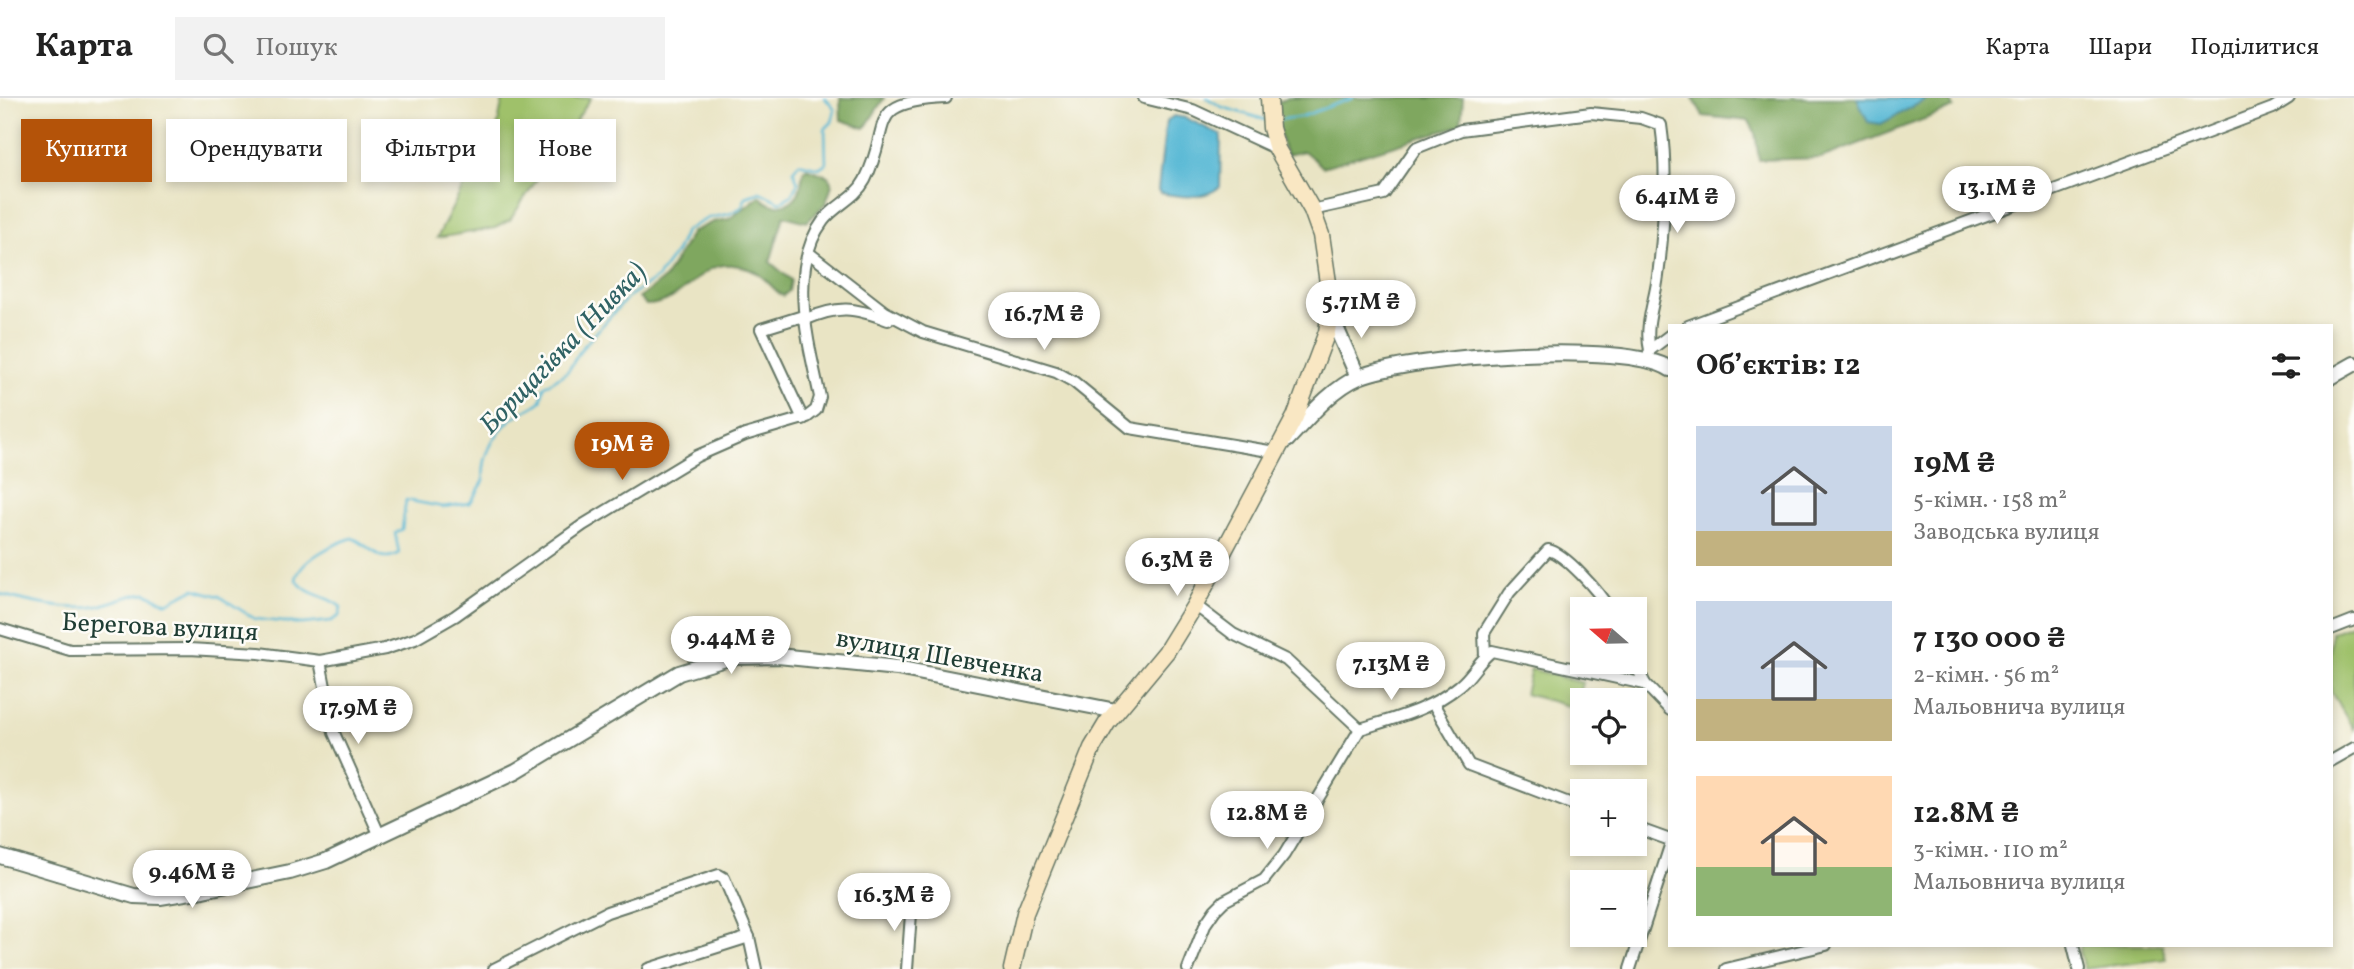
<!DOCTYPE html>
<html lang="uk">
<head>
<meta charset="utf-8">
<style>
  body { margin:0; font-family:Vollkorn,serif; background:#f2f2f2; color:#222; height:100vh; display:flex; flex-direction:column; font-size:26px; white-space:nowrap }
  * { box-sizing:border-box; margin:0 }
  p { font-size:23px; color:#767676 }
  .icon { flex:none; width:38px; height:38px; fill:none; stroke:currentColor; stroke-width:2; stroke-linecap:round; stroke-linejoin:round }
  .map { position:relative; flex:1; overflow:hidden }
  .panel { position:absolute; left:1668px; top:226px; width:665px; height:623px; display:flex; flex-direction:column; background:#fff; border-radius:0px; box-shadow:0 4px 10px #0003 }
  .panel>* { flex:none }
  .hud { position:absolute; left:21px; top:21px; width:665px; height:63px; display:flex; gap:14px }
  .needle { width:46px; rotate:290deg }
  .fabs { position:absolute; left:1570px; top:499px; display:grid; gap:14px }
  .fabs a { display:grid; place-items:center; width:77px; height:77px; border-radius:0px; background:#fff; box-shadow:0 4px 10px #0003; font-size:35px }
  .price { position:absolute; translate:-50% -60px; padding:0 16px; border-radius:24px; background:#fff; color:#222; font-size:23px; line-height:46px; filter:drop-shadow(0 2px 4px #0008) }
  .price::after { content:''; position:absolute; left:50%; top:42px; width:21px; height:16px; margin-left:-10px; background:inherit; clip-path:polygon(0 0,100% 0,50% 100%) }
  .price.current { background:#b45309; color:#fff }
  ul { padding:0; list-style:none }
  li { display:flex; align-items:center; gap:21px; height:175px; padding:0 28px }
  li span { display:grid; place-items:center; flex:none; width:196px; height:140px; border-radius:0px; color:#555 }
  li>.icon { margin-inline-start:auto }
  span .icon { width:84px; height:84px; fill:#fffc; stroke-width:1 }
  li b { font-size:30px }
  h2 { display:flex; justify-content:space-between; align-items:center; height:84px; padding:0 28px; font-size:30px }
  .chip { padding:0 24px; border-radius:0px; background:#fff; box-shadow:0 4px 10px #0003; font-size:24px; line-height:63px }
  .chip.current { background:#b45309; color:#fff }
  header { display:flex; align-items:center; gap:42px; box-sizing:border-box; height:98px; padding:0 35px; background:#fff; border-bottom:2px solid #e0e0e0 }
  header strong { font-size:33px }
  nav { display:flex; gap:38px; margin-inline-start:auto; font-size:24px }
  .search { width:490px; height:63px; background:#f2f2f2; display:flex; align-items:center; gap:18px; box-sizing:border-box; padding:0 24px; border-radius:0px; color:#767676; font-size:26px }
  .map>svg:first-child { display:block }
  .green { fill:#9fc16a; stroke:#5f7f4f; stroke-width:2 }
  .forest { fill:#7fa75e; stroke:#4f7249; stroke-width:2 }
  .water { fill:#55b7d4; stroke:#3a7a84; stroke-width:2 }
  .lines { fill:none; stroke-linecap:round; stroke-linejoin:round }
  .stream { stroke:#55b7d4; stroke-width:2.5 }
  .minor-casing { stroke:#676; stroke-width:14 }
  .tertiary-casing { stroke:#676; stroke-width:18 }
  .secondary-casing { stroke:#676; stroke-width:19 }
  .minor { stroke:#fff; stroke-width:10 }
  .tertiary { stroke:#fff; stroke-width:14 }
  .secondary { stroke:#f9e7c3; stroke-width:16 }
  .labels { text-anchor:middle; stroke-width:5; stroke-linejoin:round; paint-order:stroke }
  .street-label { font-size:26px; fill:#1f3d34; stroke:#fdfcf7 }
  .water-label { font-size:28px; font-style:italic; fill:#2f6264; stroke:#fdfcf7 }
</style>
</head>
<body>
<header>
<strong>Карта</strong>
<div class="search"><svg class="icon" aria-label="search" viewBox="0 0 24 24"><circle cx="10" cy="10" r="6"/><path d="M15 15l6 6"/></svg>Пошук</div>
<nav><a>Карта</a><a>Шари</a><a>Поділитися</a></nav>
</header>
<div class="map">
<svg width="2354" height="871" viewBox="0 0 2354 871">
  <rect width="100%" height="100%" fill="#fdfcf7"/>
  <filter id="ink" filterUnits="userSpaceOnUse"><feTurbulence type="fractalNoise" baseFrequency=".0143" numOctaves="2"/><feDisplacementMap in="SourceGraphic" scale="14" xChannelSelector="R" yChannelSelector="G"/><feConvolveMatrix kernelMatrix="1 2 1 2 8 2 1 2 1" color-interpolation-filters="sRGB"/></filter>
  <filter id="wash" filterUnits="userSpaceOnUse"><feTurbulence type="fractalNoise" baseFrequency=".00686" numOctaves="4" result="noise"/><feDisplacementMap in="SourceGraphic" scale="28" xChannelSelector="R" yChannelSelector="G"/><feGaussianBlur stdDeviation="1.57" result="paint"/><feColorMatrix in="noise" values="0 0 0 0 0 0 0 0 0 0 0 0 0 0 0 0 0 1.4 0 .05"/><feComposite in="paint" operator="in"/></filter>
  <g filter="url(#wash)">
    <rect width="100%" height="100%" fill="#e9e4c4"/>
    <g class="green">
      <polygon points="503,0 591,0 510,122 495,130 437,140 470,75 490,66"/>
      <polygon points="2354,526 2354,632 2331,594 2331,535"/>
      <polygon points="1531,571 1583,585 1576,610 1525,596"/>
      <polygon points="2081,847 2162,847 2166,861 2084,871 2079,854"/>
    </g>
    <g class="forest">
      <polygon points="840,0 884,0 865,30 841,22"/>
      <path d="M 1288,0 L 1463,0 L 1461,27 L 1323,69 L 1304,53 L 1287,57 C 1279,40 1277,25 1277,5 Z"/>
      <polygon points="1693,0 1949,0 1954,10 1821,60 1759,62 1755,34 1749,23 1703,18"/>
      <path d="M 806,70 L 828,78 L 832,86 L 826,105 L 807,124 L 784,118 L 770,164 L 791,182 L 789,193 L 783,198 C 771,190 766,179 753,173 C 699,148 694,206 646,207 L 639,200 L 665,180 L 692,134 L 713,124 L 729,121 L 760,98 C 770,111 789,110 798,96 C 803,88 800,77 806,70 Z"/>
    </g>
    <g class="water">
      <polygon points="1857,0 1929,0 1881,26 1868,24"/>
      <path d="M 1174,18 L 1186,20 L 1221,37 L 1220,89 C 1202,102 1181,99 1160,95 L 1158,92 L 1166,23 Z"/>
    </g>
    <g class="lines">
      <g class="stream">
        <polyline points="1207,0 1222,9 1266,22"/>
        <polyline points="1276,22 1300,19 1353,0"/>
        <path d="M 0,496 C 25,504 73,514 98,508 C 115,504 129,496 146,495 L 167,505 L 194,491 L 219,498 L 255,521 L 302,526 L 331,523 L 339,518 L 341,509 C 326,496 307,499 296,481 C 301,461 334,446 352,440 C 370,446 378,468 399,455 L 395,435 L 402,431 L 406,402 L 443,409 L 470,405 L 484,383 C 481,361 492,340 508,324 C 516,315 531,312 541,303 L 544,289 L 568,273 L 582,250 L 628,199 L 657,180 L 676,154 L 685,133 L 708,120 L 729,116 L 742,109 L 746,99 L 760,94 L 780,104 L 792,97 L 798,84 L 793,73 L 799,65 L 819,70 L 826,65 L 825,31 L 832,24 L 835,12 L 825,0"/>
      </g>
    </g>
  </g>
  <g filter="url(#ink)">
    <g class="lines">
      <g class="minor-casing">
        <g id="minor">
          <polyline points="1144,0 1193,12 1277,51"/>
          <path d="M 1312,112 L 1384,96 L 1416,50 L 1461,32 L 1591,15 L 1641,20 L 1661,27 C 1668,75 1664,130 1658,178 C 1655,203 1644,228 1650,252"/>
          <polyline points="809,155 885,214 923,234 1056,274 1074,284 1130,330 1275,354"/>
          <path d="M 804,222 C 839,207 853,209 888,222"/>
          <polyline points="1688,228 2167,50 2273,10 2289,0"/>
          <polyline points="1648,258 1650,252 1670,237"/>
          <polyline points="803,321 761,231 803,218"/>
          <polyline points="1195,507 1233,536 1286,562 1360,631"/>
          <path d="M 0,531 L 70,552 L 189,551 L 259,555 L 320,563 L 385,551 L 415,541 L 455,518 L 583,427 L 697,358 L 745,337 L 807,319 L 816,312 L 820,299 C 809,247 787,171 823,123 C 835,107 855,101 865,82 C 893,26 863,4 946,0"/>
          <polyline points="2331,531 2354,522"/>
          <path d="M 1485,558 L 1484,535 L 1509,495 L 1548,452 C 1565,455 1600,495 1609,511"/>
          <polyline points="320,563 334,635 380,738"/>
          <polyline points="1634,563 1645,586"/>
          <polyline points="1434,607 1469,667 1582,710"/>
          <path d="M 1360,631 C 1395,620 1430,612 1459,588 C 1472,578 1479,562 1492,553 L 1645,586 L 1670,612"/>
          <polyline points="2331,663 2354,650"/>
          <polyline points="1634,729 1670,742"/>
          <polyline points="2073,847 2079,871"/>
          <polyline points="494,871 607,814 719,777 724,780 749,839 756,871"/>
          <polyline points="648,871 749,839"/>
          <polyline points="907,871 912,802"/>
          <polyline points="1188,871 1206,825 1215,812 1224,803 1264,782 1284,757 1360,631"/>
          <polyline points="1630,871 1670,748"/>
          <polyline points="1726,871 1826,847"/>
        </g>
      </g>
      <g class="tertiary-casing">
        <g id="tertiary">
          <polyline points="1331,218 1358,279"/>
          <polyline points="2331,279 2354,266"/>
          <path d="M 1287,342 C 1307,321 1331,291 1359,279 C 1409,258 1626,242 1670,271"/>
          <polyline points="0,758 134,798 160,799 203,792 290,774 326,763 516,673 679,575 732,559 778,558 897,570 1116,613"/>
        </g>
      </g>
      <g class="secondary-casing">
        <polyline id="secondary" points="1012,871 1025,815 1092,650 1107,625 1166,554 1195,507 1295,319 1327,234 1331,205 1321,137 1312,112 1277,51 1271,30 1269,0"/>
      </g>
      <use href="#minor" class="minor"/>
      <use href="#tertiary" class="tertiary"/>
      <use href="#secondary" class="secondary"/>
    </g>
  </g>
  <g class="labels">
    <g class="street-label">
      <text transform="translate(160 528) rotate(3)" y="9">Берегова вулиця</text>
      <text transform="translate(940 557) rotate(10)" y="9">вулиця Шевченка</text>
    </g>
    <g class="water-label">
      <text transform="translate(562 249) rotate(-46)" y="10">Борщагівка (Нивка)</text>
    </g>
  </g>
</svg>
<div class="fabs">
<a><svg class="needle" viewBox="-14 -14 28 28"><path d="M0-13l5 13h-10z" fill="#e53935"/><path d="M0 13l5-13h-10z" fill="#767676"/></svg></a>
<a><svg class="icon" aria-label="locate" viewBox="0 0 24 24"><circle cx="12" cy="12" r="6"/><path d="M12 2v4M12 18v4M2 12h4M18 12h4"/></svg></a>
<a>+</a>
<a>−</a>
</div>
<b class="price" style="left:1997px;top:128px">13.1M ₴</b>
<b class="price" style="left:1677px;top:137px">6.41M ₴</b>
<b class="price" style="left:1361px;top:242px">5.71M ₴</b>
<b class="price" style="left:1044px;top:254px">16.7M ₴</b>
<b class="price current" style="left:622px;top:384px">19M ₴</b>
<b class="price" style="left:1177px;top:500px">6.3M ₴</b>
<b class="price" style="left:731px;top:578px">9.44M ₴</b>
<b class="price" style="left:1391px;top:604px">7.13M ₴</b>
<b class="price" style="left:358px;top:648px">17.9M ₴</b>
<b class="price" style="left:1267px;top:753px">12.8M ₴</b>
<b class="price" style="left:192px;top:812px">9.46M ₴</b>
<b class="price" style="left:894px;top:835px">16.3M ₴</b>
<div class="hud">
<a class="chip current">Купити</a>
<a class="chip">Орендувати</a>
<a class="chip">Фільтри</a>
<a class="chip">Нове</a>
</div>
<section class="panel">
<h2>Об’єктів: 12<svg class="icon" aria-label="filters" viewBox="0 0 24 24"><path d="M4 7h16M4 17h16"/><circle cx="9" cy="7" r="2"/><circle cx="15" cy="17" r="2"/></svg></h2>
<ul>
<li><span style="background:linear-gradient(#c9d6e8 75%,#c2b280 0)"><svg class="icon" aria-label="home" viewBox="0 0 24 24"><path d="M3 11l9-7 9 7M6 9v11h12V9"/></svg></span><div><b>19M ₴</b><p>5-кімн. · 158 m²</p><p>Заводська вулиця</p></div></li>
<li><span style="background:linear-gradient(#c9d6e8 70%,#c2b280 0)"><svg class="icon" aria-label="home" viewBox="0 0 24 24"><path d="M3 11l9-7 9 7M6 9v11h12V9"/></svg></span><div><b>7 130 000 ₴</b><p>2-кімн. · 56 m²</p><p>Мальовнича вулиця</p></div></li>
<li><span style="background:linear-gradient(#ffd9b3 65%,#8fb573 0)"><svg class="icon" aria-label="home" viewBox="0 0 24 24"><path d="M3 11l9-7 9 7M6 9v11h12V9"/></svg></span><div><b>12.8M ₴</b><p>3-кімн. · 110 m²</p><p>Мальовнича вулиця</p></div></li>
</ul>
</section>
</div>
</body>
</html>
